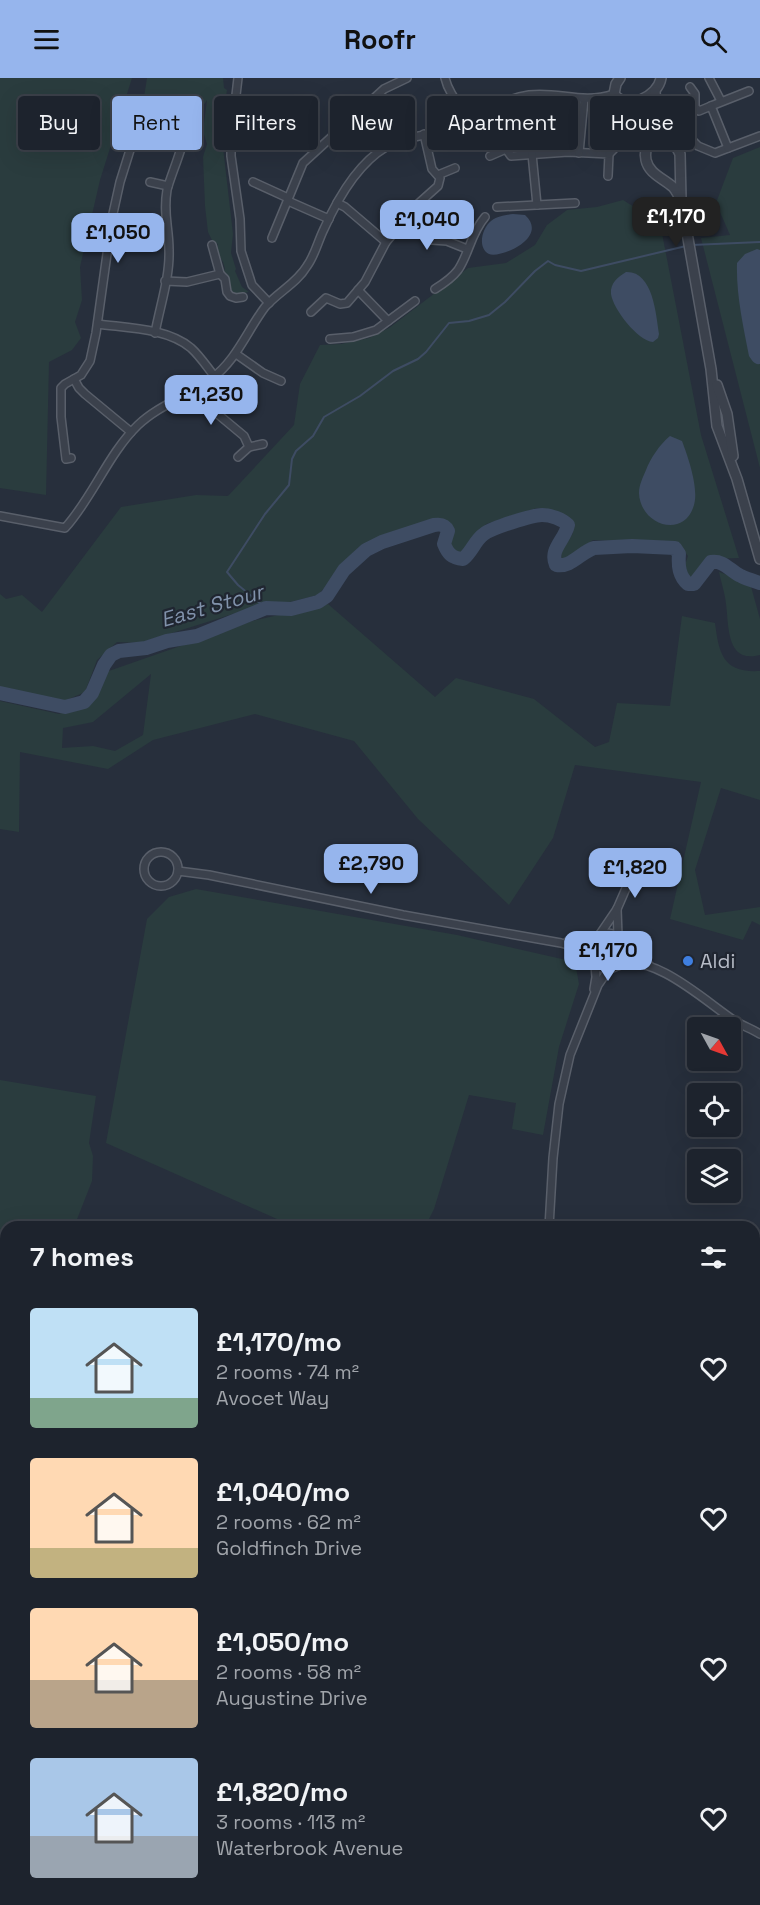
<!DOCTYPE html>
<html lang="en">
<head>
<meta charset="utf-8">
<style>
  body { margin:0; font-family:"Space Grotesk",sans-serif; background:#2a2f39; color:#f1f3f6; height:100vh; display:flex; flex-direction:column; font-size:22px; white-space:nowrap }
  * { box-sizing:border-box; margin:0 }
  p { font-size:20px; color:#a0a4aa }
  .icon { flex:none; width:33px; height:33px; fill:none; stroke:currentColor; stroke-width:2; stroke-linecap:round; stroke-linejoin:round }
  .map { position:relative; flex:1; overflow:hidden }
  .drawer { position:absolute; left:0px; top:1143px; width:760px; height:684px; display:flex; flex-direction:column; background:#1d232d; border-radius:18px 18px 0 0; box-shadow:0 6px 24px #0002,0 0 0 2px #3b4049 }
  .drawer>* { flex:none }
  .guide { position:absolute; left:18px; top:18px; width:724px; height:54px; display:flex; gap:12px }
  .needle { width:39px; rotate:130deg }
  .controls { position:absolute; left:687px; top:939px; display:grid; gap:12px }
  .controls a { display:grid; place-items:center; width:54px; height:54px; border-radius:6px; background:#1d232d; box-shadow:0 6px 24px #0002,0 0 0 2px #3b4049; font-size:30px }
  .price { position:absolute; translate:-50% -51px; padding:0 14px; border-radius:12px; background:#96b5ed; color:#111; font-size:20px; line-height:39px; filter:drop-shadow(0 2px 3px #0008) }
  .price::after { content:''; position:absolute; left:50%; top:36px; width:18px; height:14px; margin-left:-9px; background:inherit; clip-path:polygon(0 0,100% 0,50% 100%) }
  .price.selected { background:#222; color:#fff }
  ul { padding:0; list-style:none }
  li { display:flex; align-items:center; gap:18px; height:150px; padding:0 30px }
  li span { display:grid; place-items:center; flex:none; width:168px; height:120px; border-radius:6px; color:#555 }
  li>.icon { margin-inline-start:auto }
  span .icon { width:72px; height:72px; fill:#fffc; stroke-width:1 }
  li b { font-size:26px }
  h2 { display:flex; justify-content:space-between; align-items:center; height:72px; padding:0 30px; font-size:26px }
  .tag { padding:0 21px; border-radius:6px; background:#1d232d; box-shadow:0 6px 24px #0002,0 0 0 2px #3b4049; font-size:21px; line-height:54px }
  .tag.selected { background:#96b5ed; color:#111 }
  header { display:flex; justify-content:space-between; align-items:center; height:78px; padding:0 30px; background:#96b5ed; color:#111; font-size:27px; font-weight:700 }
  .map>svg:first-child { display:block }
  .green { fill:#2a3c3e; fill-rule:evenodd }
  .water { fill:#3e4c63 }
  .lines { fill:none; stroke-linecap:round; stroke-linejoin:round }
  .stream { stroke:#3e4c63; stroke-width:2 }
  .river { stroke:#3e4c63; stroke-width:14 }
  .minor-casing { stroke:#595f6a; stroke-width:10 }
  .tertiary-casing { stroke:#595f6a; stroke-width:12 }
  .trunk-casing { stroke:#464c57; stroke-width:15 }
  .minor { stroke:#3b414c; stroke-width:7 }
  .tertiary { stroke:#3b414c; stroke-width:9 }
  .trunk { stroke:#656462; stroke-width:12 }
  .rail { stroke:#5d6573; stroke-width:2; stroke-dasharray:6 6; stroke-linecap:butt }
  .shop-dot { fill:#3f7fe0; stroke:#202631; stroke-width:2 }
  .labels { text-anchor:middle; stroke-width:4.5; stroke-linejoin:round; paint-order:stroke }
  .poi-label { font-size:20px; fill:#b7bcc7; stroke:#202631; text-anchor:start }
  .water-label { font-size:21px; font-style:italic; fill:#8192ab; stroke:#202631 }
</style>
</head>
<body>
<header><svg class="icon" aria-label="menu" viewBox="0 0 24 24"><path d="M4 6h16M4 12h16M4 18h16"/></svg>Roofr<svg class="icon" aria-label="search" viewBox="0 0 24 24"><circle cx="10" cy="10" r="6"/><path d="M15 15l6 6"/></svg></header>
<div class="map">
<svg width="760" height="1827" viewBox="0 0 760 1827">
  <rect width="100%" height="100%" fill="#272f3c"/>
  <g class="green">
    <polygon points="0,0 132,0 100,102 80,189 82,222 75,244 81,260 72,272 49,284 46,417 0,410"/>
    <path d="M 147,0 L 223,0 L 224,10 L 227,12 L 221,52 L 233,156 L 231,175 L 236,191 L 235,193 L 242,209 L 249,214 L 232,217 L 229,213 L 231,211 L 228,197 L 223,193 L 225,191 L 223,184 L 216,173 L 218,166 L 213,164 L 208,154 L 205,128 L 203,79 L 207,66 L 203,53 L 207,22 L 203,28 L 201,47 C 196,47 190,47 186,45 C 173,38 160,24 145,30 L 143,26 Z"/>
    <polygon points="760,69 760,390 701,160 730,157 716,125 733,80"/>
    <polygon points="623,122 660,145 701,357 739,480 707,481 689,502 683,493 688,478 679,466 593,462 577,474 561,482 562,472 573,455 569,442 537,430 486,446 463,476 452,472 448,465 454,454 449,444 427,442 359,469 318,517 282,526 258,528 140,565 117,564 97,582 85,614 64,623 0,613 0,516 6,521 22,517 42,534 121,429 196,417 228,418 294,347 300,306 320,267 341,266 369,260 389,250 468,190 506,185 535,167 547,147 567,132 597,129"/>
    <path d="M 719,494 L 750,505 L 760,541 L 760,577 C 726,586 729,548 726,526 C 725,515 721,504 719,494 Z"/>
    <path d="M 328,526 L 435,619 L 456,600 L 534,621 L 595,669 L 609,664 L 617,625 L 670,628 L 682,538 L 715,545 C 719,576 723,595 760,593 L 760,722 L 721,710 L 695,792 L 705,837 L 760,829 L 760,847 L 752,843 L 743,862 L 670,841 L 701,704 L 575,687 L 553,760 L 509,827 L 418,741 L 354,663 L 255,636 L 153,662 L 108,691 L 20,674 L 19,754 L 0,751 L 0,623 L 59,636 L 95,620 L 106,594 L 252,543 ZM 151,596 L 143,657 L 115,673 L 93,668 L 62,670 L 63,650 L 93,644 Z"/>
    <polygon points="196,811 457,857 575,884 579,906 559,969 543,1057 512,1051 516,1025 469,1017 434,1131 425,1149 295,1149 106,1065 147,841 169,819"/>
    <circle cx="607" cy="874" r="12"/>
    <polygon points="0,1002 96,1018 89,1065 93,1078 92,1103 74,1149 6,1149 6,1268 0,1230"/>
    <polygon points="6,1428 6,1611 0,1612 0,1440"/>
  </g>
  <g class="water">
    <path d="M 513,136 L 525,137 C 550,160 499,181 489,176 C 477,170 482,150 491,143 C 497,138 506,137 513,136 Z"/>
    <path d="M 757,171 L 760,172 L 760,286 C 754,287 752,282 749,278 C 743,247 736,216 737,185 L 745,176 Z"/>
    <path d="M 626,194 C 653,193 656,236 659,256 L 658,260 L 653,264 C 638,263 613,231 611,216 C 610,205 618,199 626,194 Z"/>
    <path d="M 670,358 L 682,363 C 688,379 699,410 694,427 C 684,462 640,447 639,415 C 639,407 643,399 646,392 C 650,381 660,366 670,358 Z"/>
  </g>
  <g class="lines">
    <g class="stream">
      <polyline points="692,167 760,164"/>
      <polyline points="266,530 238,507 227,494 265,436 289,407 292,381 296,373 313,358 324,339 360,318 393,293 418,281 426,274 449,245 469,243 489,237 505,224 535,193 548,183 555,187 581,193 686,168"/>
    </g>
    <path class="river" d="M 0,615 L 65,629 L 84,624 L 92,615 L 104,587 L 111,577 L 119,573 L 146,570 L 167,563 L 197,558 L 266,530 L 291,531 L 318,524 L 327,518 L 344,492 L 366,472 L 382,464 L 434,447 C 440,446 445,446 448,453 L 444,466 C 448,476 452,480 463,481 C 472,474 475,462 484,456 C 492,450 532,437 542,437 C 551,437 562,441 568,447 C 565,462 549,471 556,487 C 571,490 581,474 594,470 L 632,468 L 675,470 L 679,476 C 678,488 679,498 688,506 L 694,506 L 711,484 C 724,482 730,493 741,498 C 747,501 754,503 760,505"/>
    <g class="minor-casing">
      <g id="minor">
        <polyline points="238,0 231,60 231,78 240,141 241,173 252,207 269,225"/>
        <path d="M 445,0 C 449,17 461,28 470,43"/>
        <polyline points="709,0 721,23"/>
        <polyline points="690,9 695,16 695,29 699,33 711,28"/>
        <polyline points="487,32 506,71 511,78 568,74 609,76 608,98"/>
        <polyline points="687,57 698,68 715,75 760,58"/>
        <polyline points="728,70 711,28 749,13"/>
        <polyline points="579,75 584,21"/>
        <polyline points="532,76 537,127"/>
        <polyline points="609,76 614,71 617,50"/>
        <polyline points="490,78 506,71"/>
        <polyline points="438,97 455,90"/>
        <polyline points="150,104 168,108"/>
        <polyline points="253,104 288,120"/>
        <polyline points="288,123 329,141"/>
        <polyline points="337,125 345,129 386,164"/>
        <polyline points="497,129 575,125"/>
        <polyline points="408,138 432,162 447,163 467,171"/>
        <polyline points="272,160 303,85 384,11 407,0"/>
        <polyline points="212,167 220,196 225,201 227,214 230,218 236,220 243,219"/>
        <polyline points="165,203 187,204 220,196"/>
        <path d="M 435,211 C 443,206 452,200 458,192 C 469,176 471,155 485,139"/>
        <polyline points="358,212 388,243"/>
        <polyline points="311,234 326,220 340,226 347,225 365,204 386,164 419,125 438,108 440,100 432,91 424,56"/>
        <path d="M 98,246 C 127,250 167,250 191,270 C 200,278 207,289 215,299"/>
        <polyline points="330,261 353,259 376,252 415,223"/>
        <polyline points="236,276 263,295 281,303"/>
        <polyline points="74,301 79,310 85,316 131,354"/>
        <polyline points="198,310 214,333 244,358 249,369"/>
        <polyline points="238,379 249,369 263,366"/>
        <path d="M 71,380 L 66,381 L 61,339 L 61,310 L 65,306 L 81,297 L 90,283 L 96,255 L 112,140 L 120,104 L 141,37 L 149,33 C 156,34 182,47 184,54 C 186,63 170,99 167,112 C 163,136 169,149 169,172 C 170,199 160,228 155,255"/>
        <path d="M 0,438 L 65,450 C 93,419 108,376 138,347 C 159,327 188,318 211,301 C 236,283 247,253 265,229 C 278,214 297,205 307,188 C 315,177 318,163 324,151 C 337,122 357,86 386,69 C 408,56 432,58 456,51 C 465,47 474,40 483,35 C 496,27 514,19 529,17 C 560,13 581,27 614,16"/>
        <circle cx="161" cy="791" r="17"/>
        <polyline points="178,793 209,797 403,837 561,865 578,870 590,878"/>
        <polyline points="617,831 618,858"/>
        <circle cx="607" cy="873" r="18"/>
        <polyline points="600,856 617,831 634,792 645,795"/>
        <polyline points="567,864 594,861"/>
        <polyline points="625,869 649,887"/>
        <path d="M 618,888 C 653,873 707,925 735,943 C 743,948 752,951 760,956"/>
        <polyline points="594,911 596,899 595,887"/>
        <polyline points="549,1149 553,1080 559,1026 570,977 598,907 609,891"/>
        <polyline points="0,1243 6,1289"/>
        <polyline points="754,1694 760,1688"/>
        <polyline points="754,1705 760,1705"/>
        <polyline points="754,1781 760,1793"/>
      </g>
    </g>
    <g class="tertiary-casing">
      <g id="tertiary">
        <path d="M 620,0 L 616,6 L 614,16 C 627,33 658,19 661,0"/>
        <polyline points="655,13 656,31 680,76 681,121 711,291 717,348 737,401 760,481"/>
        <path d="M 634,23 C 669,44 641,60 646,82 C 649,96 663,100 673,109 C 676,112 678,117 681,121"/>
        <polyline points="717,307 727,336 733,378"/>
      </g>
    </g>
    <g class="trunk-casing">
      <g id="trunk">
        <polyline points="754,1377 760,1334"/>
        <polyline points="754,1597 760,1637"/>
      </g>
    </g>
    <use href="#minor" class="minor"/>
    <use href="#tertiary" class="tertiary"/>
    <use href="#trunk" class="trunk"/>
    <g class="rail">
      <polyline points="754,1480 760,1479"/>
      <polyline points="754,1508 760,1507"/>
      <polyline points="0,1628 6,1627"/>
      <polyline points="0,1648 6,1647"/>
    </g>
  </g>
  <circle class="shop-dot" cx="688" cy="883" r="6"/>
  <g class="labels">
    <g class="poi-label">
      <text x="700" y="890">Aldi</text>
    </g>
    <g class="water-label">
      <text transform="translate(212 528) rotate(-16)" y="7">East Stour</text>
    </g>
  </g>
</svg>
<div class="controls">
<a><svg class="needle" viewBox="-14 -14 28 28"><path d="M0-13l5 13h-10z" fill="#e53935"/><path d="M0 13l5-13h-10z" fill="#a0a4aa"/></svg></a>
<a><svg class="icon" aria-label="locate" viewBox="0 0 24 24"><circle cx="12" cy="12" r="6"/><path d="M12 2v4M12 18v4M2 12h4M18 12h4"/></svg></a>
<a><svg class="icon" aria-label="layers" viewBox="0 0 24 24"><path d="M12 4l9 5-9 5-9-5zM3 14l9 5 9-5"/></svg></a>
</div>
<b class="price selected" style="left:676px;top:170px">£1,170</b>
<b class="price" style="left:427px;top:173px">£1,040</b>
<b class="price" style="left:118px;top:186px">£1,050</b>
<b class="price" style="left:211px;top:348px">£1,230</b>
<b class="price" style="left:371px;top:817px">£2,790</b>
<b class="price" style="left:635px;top:821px">£1,820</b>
<b class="price" style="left:608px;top:904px">£1,170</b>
<div class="guide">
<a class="tag">Buy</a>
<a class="tag selected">Rent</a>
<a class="tag">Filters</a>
<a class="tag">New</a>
<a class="tag">Apartment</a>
<a class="tag">House</a>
</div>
<section class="drawer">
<h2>7 homes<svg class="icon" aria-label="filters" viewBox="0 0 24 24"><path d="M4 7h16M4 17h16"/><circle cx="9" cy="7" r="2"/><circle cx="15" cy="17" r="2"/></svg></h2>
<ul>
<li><span style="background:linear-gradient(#bfe0f5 75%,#7fa58c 0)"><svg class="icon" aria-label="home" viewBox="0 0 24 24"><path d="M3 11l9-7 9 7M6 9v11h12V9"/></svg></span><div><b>£1,170/mo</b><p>2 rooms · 74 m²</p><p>Avocet Way</p></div><svg class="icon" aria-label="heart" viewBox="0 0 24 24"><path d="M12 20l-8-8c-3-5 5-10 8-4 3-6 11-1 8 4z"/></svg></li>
<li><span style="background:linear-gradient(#ffd9b3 75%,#c2b280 0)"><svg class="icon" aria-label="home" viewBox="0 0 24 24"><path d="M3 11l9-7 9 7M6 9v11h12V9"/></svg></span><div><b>£1,040/mo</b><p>2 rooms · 62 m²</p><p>Goldfinch Drive</p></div><svg class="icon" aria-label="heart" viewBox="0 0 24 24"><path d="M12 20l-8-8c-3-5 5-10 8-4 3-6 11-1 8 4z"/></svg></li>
<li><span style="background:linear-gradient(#ffd9b3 60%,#b9a48a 0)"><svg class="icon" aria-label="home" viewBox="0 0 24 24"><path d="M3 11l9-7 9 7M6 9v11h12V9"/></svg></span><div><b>£1,050/mo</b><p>2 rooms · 58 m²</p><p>Augustine Drive</p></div><svg class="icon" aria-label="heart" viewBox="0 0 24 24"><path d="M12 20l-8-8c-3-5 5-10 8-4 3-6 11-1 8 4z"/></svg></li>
<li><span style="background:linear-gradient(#a9c7e8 65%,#9aa5b1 0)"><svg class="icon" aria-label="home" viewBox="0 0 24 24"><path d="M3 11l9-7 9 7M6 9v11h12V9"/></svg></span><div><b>£1,820/mo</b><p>3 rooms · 113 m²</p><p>Waterbrook Avenue</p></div><svg class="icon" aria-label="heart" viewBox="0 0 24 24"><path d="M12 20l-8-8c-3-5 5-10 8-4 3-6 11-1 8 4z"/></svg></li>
</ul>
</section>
</div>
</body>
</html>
